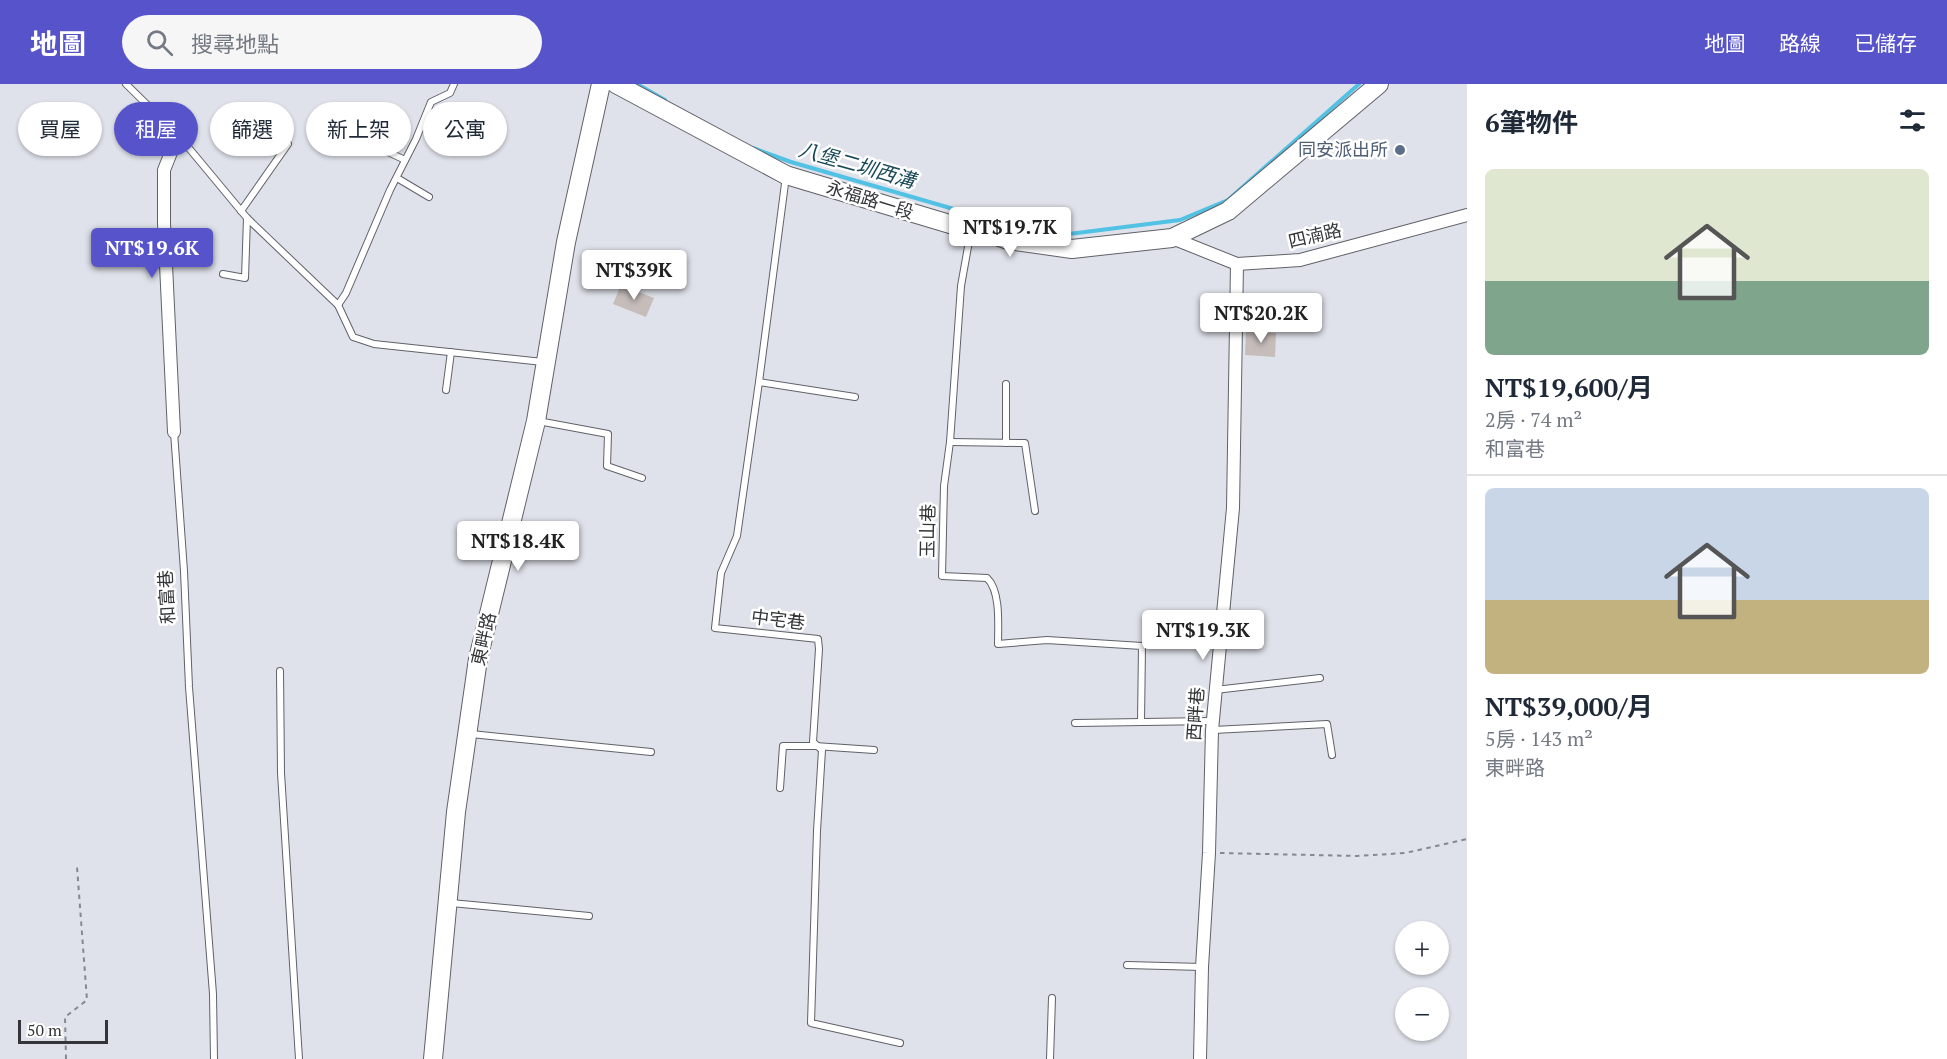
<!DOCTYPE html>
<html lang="zh-TW">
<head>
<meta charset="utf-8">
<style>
  body { margin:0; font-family:"PT Serif","Noto Sans TC",serif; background:#f6f6f7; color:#1f2937; height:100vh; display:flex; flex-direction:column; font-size:22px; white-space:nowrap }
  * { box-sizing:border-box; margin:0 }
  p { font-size:20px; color:#747a83 }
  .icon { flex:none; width:33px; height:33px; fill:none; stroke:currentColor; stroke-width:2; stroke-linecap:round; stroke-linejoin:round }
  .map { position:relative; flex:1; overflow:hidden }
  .panel { display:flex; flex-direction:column; background:#fff; width:480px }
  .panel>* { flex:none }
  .banner { position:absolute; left:18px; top:18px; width:570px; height:54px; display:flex; gap:12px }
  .tools { position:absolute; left:1395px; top:837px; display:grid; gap:12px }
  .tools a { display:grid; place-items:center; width:54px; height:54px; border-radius:50%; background:#fff; box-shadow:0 2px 4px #0004; font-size:30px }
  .scale { position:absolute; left:18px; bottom:15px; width:90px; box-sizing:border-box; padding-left:6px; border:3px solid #343538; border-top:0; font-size:16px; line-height:21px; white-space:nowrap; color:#343538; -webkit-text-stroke:4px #fff; paint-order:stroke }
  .price { position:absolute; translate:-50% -51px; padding:0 14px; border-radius:6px; background:#fff; color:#222; font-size:20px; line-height:39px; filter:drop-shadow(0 2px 3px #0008) }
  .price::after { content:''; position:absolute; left:50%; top:36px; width:18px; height:14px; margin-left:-9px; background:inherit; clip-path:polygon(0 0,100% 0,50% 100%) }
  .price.active { background:#5754cb; color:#fff }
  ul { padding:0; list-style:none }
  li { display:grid; align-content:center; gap:12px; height:318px; padding:0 18px }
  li+li { border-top:2px solid #e0e1e3 }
  li span { display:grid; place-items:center; height:186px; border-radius:9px; color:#555 }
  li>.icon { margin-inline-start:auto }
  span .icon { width:108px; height:108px; fill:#fffc; stroke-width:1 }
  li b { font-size:26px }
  h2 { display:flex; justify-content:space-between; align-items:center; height:72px; padding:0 18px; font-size:26px }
  .chip { padding:0 21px; border-radius:27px; background:#fff; box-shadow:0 2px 4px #0004; font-size:21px; line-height:54px }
  .chip.active { background:#5754cb; color:#fff }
  header { display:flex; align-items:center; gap:36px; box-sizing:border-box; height:84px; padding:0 30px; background:#5754cb; color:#fff }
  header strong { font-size:28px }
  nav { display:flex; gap:33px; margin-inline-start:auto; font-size:21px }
  .search { width:420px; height:54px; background:#f6f6f7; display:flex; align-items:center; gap:15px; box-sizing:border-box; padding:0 21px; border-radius:33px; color:#747a83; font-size:22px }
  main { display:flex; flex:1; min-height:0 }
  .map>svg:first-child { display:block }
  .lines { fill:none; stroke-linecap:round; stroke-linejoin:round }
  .stream { stroke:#51c1e4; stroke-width:4 }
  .building { fill:#c6bdbb }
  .lane-casing { stroke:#5f6268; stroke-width:8 }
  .street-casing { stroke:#5f6268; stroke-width:14 }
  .secondary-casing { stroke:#5f6268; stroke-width:20 }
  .path { stroke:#86888d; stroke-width:2; stroke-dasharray:4.5 4.5; stroke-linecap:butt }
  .lane { stroke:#fff; stroke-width:6 }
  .street { stroke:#fff; stroke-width:12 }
  .secondary { stroke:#fff; stroke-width:18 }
  .service-dot { fill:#5c6f8a; stroke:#fff; stroke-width:2 }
  .labels { text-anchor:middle; stroke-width:5; stroke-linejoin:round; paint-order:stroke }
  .service-label { font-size:18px; fill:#4e5e75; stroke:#fff; text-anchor:end }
  .street-label { font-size:18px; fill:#343538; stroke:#fff }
  .water-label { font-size:20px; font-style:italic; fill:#194958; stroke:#fff }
</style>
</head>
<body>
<header>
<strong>地圖</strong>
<div class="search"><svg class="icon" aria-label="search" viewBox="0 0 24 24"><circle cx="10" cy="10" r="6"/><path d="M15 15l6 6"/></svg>搜尋地點</div>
<nav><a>地圖</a><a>路線</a><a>已儲存</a></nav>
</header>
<main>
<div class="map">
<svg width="1467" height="975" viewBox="0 0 1467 975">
  <rect width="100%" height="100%" fill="#dfe2ea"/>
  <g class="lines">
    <g class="stream">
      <polyline points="637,0 665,16"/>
      <polyline points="753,64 791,78 971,130 1069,150 1180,136 1228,116 1359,0"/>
    </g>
  </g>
  <g class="building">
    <polygon points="621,201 654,214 646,233 613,220"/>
    <polygon points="1246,248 1276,249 1275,273 1245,271"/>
  </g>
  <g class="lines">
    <g class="lane-casing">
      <g id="lane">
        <polyline points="126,0 178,51 247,134 338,221 353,253 374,260 543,278"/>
        <polyline points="427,29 483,61"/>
        <polyline points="352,51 405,76"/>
        <polyline points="786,92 759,298 737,452 721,489 715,544 818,555 819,565 813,658 822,666 817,747 811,939 900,959"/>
        <polyline points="397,94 429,113"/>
        <polyline points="241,127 288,60"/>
        <path d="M 971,146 L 961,202 L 950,358 L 944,402 L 942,492 L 987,494 C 1001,507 998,542 998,560 L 1047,556 L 1142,562 L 1141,638"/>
        <polyline points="223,190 245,194 247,134"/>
        <polyline points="338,221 346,209 390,106 416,55 431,18 450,9 454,0"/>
        <polyline points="759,298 855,313"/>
        <polyline points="446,306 451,268"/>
        <polyline points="538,337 608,350 607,382 642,394"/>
        <polyline points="174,348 184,487 189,603 213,910 214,975"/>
        <polyline points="950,358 1025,359 1035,427"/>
        <polyline points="1006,359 1006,300"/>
        <polyline points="280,587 281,689 299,975"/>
        <polyline points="1215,606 1320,594"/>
        <polyline points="1075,639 1212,637"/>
        <polyline points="1213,646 1327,640 1332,671"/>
        <polyline points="471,650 651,668"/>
        <polyline points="780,704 783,662 815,662 874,666"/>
        <polyline points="451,819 589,832"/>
        <polyline points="1127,881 1202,883"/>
        <polyline points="1050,975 1052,914"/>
      </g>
    </g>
    <g class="street-casing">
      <g id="street">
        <polyline points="1172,154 1237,180 1300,176 1467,131"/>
        <polyline points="174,348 164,139 164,86 178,51"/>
        <polyline points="1200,975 1202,883 1209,769 1212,646 1233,424 1237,180"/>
      </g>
    </g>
    <g class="secondary-casing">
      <g id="secondary">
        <polyline points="616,0 786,91 953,141 972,143 1008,156 1072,165 1172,154 1228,127 1379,0"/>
        <polyline points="433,975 456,728 478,575 536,337 566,158 601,0"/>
      </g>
    </g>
    <g class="path">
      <polyline points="1220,769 1357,772 1405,769 1467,755"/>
      <polyline points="66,975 65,933 87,916 77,783"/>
    </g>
    <use href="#lane" class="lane"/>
    <use href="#street" class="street"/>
    <use href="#secondary" class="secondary"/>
  </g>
  <circle class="service-dot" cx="1400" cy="66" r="6"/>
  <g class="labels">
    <g class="service-label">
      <text x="1388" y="72">同安派出所</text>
    </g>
    <g class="street-label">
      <text transform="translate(870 116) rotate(17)" y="6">永福路一段</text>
      <text transform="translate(1315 152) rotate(-13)" y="6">四湳路</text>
      <text transform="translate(928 447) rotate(-89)" y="6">玉山巷</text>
      <text transform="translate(167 513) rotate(-93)" y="6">和富巷</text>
      <text transform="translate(778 536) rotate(7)" y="6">中宅巷</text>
      <text transform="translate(484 555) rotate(-77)" y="6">東畔路</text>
      <text transform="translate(1196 630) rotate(-86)" y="6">西畔巷</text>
    </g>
    <g class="water-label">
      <text transform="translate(857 81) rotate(16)" y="7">八堡二圳西溝</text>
    </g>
  </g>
</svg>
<div class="tools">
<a>+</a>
<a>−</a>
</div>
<div class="scale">50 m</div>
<b class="price" style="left:1010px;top:174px">NT$19.7K</b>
<b class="price active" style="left:152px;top:195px">NT$19.6K</b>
<b class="price" style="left:634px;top:217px">NT$39K</b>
<b class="price" style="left:1261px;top:260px">NT$20.2K</b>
<b class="price" style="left:518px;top:488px">NT$18.4K</b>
<b class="price" style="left:1203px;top:577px">NT$19.3K</b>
<div class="banner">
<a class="chip">買屋</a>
<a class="chip active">租屋</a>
<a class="chip">篩選</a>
<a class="chip">新上架</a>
<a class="chip">公寓</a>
</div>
</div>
<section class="panel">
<h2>6筆物件<svg class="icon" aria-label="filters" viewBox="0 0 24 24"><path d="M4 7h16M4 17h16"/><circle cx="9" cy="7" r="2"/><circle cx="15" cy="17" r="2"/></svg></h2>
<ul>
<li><span style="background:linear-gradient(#dfe7d0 60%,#7fa58c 0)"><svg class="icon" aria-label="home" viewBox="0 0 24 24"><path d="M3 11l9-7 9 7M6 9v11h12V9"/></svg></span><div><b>NT$19,600/月</b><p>2房 · 74 m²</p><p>和富巷</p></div></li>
<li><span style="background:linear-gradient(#c9d6e8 60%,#c2b280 0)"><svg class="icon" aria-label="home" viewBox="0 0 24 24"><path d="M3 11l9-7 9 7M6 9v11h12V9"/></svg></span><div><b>NT$39,000/月</b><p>5房 · 143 m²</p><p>東畔路</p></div></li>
</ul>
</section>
</main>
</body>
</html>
